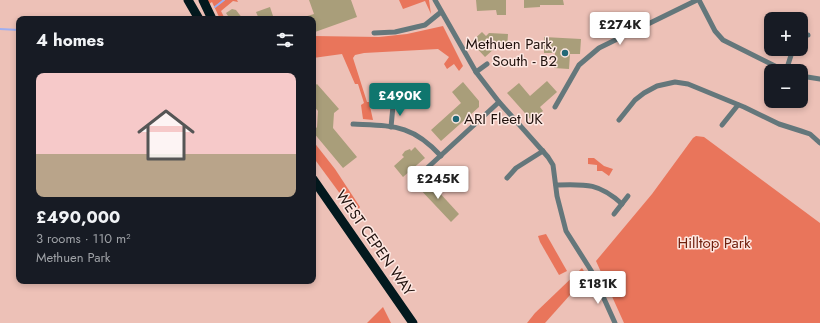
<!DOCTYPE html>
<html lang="en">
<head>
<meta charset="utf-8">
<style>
  body { margin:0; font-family:Jost,sans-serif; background:#20242c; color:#f1f3f6; height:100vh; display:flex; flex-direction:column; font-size:15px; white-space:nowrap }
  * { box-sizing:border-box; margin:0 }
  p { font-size:13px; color:#9ea1a6 }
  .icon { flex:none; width:22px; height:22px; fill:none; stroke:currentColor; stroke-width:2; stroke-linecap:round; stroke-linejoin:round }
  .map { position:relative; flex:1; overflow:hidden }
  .details { position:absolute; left:16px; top:16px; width:300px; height:268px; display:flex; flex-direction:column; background:#171b24; border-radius:8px; box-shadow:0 2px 6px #0003 }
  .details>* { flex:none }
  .buttons { position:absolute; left:764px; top:12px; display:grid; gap:8px }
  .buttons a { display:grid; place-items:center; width:44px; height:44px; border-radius:8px; background:#171b24; box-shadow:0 2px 6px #0003; font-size:20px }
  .price { position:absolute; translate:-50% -34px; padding:0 9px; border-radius:4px; background:#fff; color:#222; font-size:13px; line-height:26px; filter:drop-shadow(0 1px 2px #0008) }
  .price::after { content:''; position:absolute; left:50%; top:24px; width:12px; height:9px; margin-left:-6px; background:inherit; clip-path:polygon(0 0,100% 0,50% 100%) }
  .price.selected { background:#0f766e; color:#fff }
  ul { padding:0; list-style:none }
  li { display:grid; align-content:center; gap:8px; height:212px; padding:0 20px }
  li+li { border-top:1px solid #363941 }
  li span { display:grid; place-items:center; height:124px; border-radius:8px; color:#555 }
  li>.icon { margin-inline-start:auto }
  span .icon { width:72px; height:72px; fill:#fffc; stroke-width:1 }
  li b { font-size:17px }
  h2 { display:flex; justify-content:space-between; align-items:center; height:48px; padding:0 20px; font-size:17px }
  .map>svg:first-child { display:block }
  .green { fill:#e9755b }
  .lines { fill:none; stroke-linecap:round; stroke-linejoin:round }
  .stream { stroke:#9faef0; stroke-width:2 }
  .building { fill:#a99e7a }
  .street { stroke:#64777b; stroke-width:5 }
  .highway { stroke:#03191e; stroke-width:9 }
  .poi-dot { fill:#226977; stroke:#fee8e2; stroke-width:1.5 }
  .labels { text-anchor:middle; stroke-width:3; stroke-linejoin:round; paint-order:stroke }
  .poi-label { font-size:15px; fill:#20110d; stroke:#fee8e2; text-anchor:end }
  .street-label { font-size:15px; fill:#20110d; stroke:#fee8e2 }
  .park-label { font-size:15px; fill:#70200e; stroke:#fee8e2 }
</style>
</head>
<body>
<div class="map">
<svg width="820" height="323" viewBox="0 0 820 323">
  <rect width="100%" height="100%" fill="#edc1b7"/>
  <g class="green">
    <polygon points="207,0 237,0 238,2 233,1 221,11 225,19 220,19 212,2 209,4"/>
    <polygon points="399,0 429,0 431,14 425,1 403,9"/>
    <polygon points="443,26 463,66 459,71 454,64 447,69 444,64 449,57 438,49 364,53 355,55 353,58 367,102 369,102 373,120 363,119 361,105 364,103 358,84 355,84 342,54 313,58 313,36 379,37 407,34"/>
    <polygon points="696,136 704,137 820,223 820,323 624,323 596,261 652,194 693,138"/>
    <polygon points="313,141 335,169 360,207 355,214 313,157"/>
    <polygon points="588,158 594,158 604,166 613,169 609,176 602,171 597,171 597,165 588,164"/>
    <polygon points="546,234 567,271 559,275 540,242 538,236"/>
    <polygon points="582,268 587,276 545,323 527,323 535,313"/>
    <polygon points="383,307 391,323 367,323"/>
  </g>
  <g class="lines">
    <g class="stream">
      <polyline points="215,7 224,0"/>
      <polyline points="0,29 19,30"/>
    </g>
  </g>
  <g class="building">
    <polygon points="309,0 351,0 357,17 315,32 313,19 301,18 314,14"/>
    <polygon points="476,0 506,0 506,15 497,15 496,10 477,11"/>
    <polygon points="524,0 563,0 564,5 540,5 540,7 524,8"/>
    <polygon points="270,7 273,16 259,19 256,12"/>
    <polygon points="232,9 236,10 243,19 230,19 226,13"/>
    <polygon points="482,32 486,36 489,33 508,34 507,49 495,48 485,57 471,42"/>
    <polygon points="544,37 581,39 580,54 570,54 569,69 554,68 555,53 544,53"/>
    <polygon points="547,81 557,92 540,107 543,111 532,121 507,93 519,83 530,96"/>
    <polygon points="463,82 479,101 479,107 441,141 431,130 461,103 452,92"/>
    <polygon points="317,84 339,109 334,113 333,128 357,157 343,168 313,132 317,127 318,111 313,105 313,87"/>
    <polygon points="415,147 425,158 403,177 394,166 404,157 402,155 405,151 410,149 411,151"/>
    <polygon points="426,178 459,214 451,222 417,186"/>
  </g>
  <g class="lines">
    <g class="street">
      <polyline points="435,0 476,72 499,102 548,157 553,165 557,196 566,231 592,272 615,323"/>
      <polyline points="699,0 715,31 723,40 785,71"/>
      <polyline points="374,33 395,32 425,25 441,12"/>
      <polyline points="801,36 808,35"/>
      <polyline points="786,71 793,49"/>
      <polyline points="476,72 487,64"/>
      <polyline points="801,76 820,79"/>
      <polyline points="555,107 579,65 599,48 697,0"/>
      <polyline points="619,120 635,100 644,93 657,86 675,82 688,84 744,107 779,124 801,131 810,134 820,143"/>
      <path d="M 353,124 C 393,126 412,124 441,156"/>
      <polyline points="722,125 738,105"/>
      <polyline points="391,127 393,106"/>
      <polyline points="425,170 499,102"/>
      <polyline points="507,178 516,168 543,151"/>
      <path d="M 556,185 C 586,184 599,183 622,204"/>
      <polyline points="614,214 628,196"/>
    </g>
    <g class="highway">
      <polyline points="188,0 199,19"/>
      <polyline points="203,0 212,19"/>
      <polyline points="313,179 413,323"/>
    </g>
  </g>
  <g class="poi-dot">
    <circle cx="565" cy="53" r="4"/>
    <circle cx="456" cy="119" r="4"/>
  </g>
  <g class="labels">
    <g class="poi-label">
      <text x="557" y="49">Methuen Park,<tspan x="557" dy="17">South - B2</tspan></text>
      <text x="464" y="124" text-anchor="start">ARI Fleet UK</text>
    </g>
    <g class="street-label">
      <text transform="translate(375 243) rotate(55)" y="5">WEST CEPEN WAY</text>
    </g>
    <g class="park-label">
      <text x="714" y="248">Hilltop Park</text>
    </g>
  </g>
</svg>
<div class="buttons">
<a>+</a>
<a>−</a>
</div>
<b class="price" style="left:620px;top:46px">£274K</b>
<b class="price selected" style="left:400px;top:117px">£490K</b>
<b class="price" style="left:438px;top:200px">£245K</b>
<b class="price" style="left:598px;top:305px">£181K</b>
<section class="details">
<h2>4 homes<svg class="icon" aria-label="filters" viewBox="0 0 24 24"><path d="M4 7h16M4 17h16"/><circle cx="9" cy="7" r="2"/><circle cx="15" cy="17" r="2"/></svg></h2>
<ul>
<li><span style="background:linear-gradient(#f6c9c9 65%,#b9a48a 0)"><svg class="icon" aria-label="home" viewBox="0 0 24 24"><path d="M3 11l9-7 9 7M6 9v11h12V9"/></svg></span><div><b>£490,000</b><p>3 rooms · 110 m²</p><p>Methuen Park</p></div></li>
</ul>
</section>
</div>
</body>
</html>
